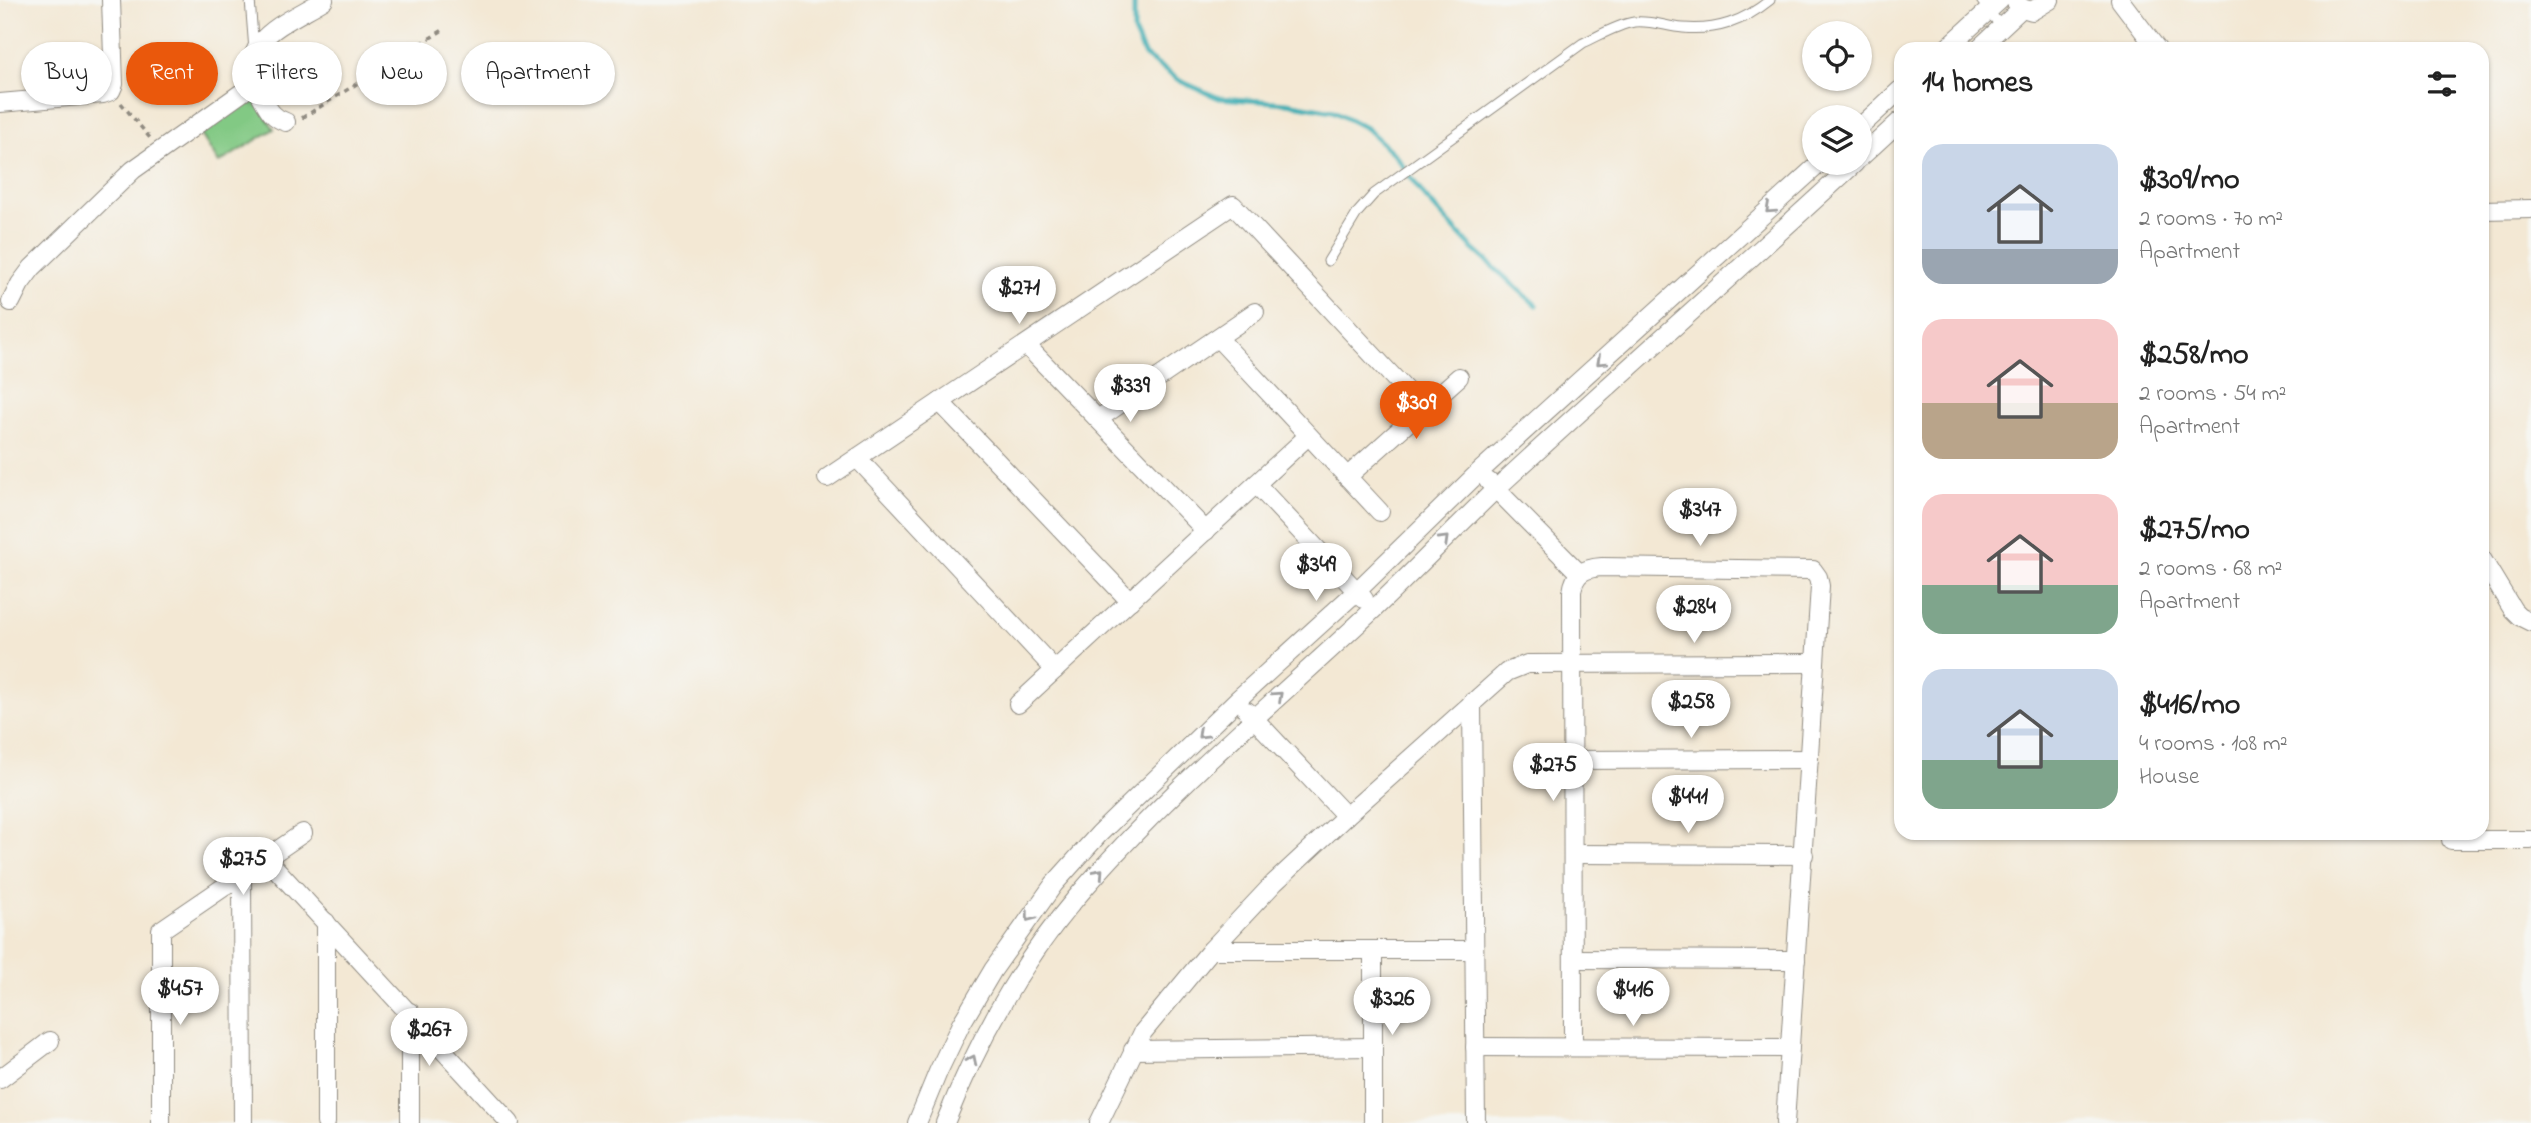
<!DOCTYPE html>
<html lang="en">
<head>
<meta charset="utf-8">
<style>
  body { margin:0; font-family:"Indie Flower",sans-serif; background:#f2f2f2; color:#222; height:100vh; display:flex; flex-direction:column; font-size:26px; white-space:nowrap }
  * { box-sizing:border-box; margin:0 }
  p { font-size:23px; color:#767676 }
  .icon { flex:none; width:38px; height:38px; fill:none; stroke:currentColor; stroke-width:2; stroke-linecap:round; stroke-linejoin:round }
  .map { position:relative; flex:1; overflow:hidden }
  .side { position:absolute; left:1894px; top:42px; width:595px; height:798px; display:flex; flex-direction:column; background:#fff; border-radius:21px; box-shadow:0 2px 5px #0004 }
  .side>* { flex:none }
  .top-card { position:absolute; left:21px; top:42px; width:665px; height:63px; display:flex; gap:14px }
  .tools { position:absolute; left:1802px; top:21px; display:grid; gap:14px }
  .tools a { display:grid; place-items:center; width:70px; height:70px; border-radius:50%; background:#fff; box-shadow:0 2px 5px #0004; font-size:35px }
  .price { position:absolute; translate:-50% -60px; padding:0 16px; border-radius:24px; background:#fff; color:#222; font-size:23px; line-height:46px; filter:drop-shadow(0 2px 4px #0008) }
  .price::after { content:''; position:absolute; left:50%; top:42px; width:21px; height:16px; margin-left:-10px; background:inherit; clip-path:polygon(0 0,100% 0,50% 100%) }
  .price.on { background:#ea580c; color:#fff }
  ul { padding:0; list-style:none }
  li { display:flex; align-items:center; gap:21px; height:175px; padding:0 28px }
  li span { display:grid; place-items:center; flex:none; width:196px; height:140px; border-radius:21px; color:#555 }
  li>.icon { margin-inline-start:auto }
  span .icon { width:84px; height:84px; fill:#fffc; stroke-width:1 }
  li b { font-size:30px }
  h2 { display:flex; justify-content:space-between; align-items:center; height:84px; padding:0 28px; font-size:30px }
  .pill { padding:0 24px; border-radius:32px; background:#fff; box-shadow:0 2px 5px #0004; font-size:24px; line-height:63px }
  .pill.on { background:#ea580c; color:#fff }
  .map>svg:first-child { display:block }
  .green { fill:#82c984; stroke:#567a58; stroke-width:2 }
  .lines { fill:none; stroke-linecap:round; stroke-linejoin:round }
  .stream { stroke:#3daeb4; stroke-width:5 }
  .lane-casing { stroke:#8f8a80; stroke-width:11 }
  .street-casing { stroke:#8f8a80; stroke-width:20 }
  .path { stroke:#8f8a80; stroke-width:3.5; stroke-dasharray:5 5; stroke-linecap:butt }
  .lane { stroke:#fff; stroke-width:9 }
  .street { stroke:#fff; stroke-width:18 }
  .oneway { stroke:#a0a0a0 }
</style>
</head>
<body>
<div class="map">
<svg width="2531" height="1123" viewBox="0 0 2531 1123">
  <rect width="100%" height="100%" fill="#f6f6f2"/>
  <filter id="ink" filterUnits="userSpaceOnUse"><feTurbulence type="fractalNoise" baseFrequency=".0143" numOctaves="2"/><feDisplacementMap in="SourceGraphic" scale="14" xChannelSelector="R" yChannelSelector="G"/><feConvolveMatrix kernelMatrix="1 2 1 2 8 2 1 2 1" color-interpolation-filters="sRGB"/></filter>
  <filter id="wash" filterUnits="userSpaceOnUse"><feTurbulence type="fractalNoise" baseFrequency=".00686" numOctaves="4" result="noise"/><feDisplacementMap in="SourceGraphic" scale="28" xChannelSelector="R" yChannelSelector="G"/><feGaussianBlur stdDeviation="1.57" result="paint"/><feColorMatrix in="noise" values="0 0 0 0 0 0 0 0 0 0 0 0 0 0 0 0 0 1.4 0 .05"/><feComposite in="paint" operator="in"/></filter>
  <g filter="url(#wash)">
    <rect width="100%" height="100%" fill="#f3e8d4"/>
    <polygon class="green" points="253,96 274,129 219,163 198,130"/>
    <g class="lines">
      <polyline class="stream" points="1134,0 1134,32 1145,56 1180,81 1219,98 1287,103 1333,111 1366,128 1394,154 1424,196 1471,247 1536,305"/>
    </g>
  </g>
  <g filter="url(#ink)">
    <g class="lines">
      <g class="lane-casing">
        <g id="lane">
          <polyline points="250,0 254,50"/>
          <polyline points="1981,0 2001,27"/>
          <path d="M 1328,261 L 1358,212 L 1374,194 L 1583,43 C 1599,36 1616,25 1634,22 C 1651,20 1667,27 1683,28 C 1717,31 1744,21 1770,0"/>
        </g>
      </g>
      <g class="street-casing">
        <g id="street">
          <polyline points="2120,0 2157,49"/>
          <polyline points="2015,1 2022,8 2032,11 2050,0"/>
          <polyline points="1946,49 2000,0"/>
          <polyline points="1978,49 2022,8"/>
          <polyline points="0,103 103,94 111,91 114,84 111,0"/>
          <path d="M 286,122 C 272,118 268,108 261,96 C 230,41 285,24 324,0"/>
          <polyline points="1860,127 1900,90"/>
          <polyline points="1860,158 1900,121"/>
          <polyline points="2482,210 2531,209"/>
          <polyline points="11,302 20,284 32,268 133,170 254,84"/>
          <polyline points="1218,338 1380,512"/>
          <polyline points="1026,345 1206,531"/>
          <polyline points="940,402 1130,601"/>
          <polyline points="1098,419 1255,312"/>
          <polyline points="857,458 1055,670"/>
          <polyline points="1347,477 1459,377"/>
          <polyline points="827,478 1233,205 1423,409"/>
          <polyline points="1488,481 1579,573"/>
          <polyline points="1256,484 1364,599"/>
          <polyline points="2482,559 2513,610 2519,616 2531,622"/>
          <polyline points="1472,702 1476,1123"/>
          <polyline points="1018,704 1308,436"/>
          <polyline points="1247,711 1346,816"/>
          <polyline points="1572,760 1809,759"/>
          <polyline points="2451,840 2531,840"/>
          <polyline points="1573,854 1804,855"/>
          <polyline points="266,858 510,1123"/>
          <polyline points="242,875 243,1123"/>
          <polyline points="1211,950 1474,950"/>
          <polyline points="1573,959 1796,960"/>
          <polyline points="410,1012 410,1123"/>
          <polyline points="1475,1047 1790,1048"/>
          <path d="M 1573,1047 L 1572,592 C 1574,574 1584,568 1602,567 L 1813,570 L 1818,577 L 1820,586 L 1785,1123"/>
          <polyline points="1133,1050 1373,1047"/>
          <polyline points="0,1079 50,1041"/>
          <polyline points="161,1123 161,930 303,833"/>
          <polyline points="326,1123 326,922"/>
          <polyline points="917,1123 938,1072 961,1024 993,970 1054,884 1099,834 1237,700 1357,591 1479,472 1820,163"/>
          <path d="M 945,1123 C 977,1043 1019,965 1076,898 C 1164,794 1274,703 1374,609 C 1416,569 1456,527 1498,487 C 1616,378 1737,272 1855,163"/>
          <polyline points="1099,1123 1143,1032 1211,950 1274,883 1346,816 1507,672 1527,664 1815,663"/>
          <polyline points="1373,1123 1373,950"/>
        </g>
      </g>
      <g class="path">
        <polyline points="121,103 150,138"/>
        <polyline points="302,118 443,30"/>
      </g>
      <use href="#lane" class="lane"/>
      <use href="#street" class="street"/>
    </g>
    <defs><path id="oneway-chevron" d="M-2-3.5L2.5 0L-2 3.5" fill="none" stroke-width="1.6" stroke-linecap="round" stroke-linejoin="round" transform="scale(1.75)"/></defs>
    <g class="oneway">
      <use href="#oneway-chevron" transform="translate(1770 209) rotate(138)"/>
      <use href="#oneway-chevron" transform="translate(1601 361) rotate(138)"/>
      <use href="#oneway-chevron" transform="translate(1444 540) rotate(-44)"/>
      <use href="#oneway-chevron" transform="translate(1278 696) rotate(-42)"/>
      <use href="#oneway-chevron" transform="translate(1202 734) rotate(136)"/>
      <use href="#oneway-chevron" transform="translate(1099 873) rotate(-48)"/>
      <use href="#oneway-chevron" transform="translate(1030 917) rotate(127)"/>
      <use href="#oneway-chevron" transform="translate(972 1060) rotate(-64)"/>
    </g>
  </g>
</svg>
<div class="tools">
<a><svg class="icon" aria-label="locate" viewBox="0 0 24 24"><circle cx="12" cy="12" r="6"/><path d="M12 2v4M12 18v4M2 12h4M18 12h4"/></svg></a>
<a><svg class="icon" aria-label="layers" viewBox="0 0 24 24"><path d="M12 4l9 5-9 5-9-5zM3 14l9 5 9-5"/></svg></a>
</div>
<b class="price" style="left:1019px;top:326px">$271</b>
<b class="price" style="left:1130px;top:424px">$339</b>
<b class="price on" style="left:1416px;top:441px">$309</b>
<b class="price" style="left:1700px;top:548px">$347</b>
<b class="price" style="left:1316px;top:603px">$349</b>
<b class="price" style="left:1694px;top:645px">$284</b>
<b class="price" style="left:1691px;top:740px">$258</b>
<b class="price" style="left:1553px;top:803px">$275</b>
<b class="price" style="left:1688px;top:835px">$441</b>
<b class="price" style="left:243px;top:897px">$275</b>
<b class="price" style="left:180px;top:1027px">$457</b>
<b class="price" style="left:1633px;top:1028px">$416</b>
<b class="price" style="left:1392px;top:1037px">$326</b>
<b class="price" style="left:429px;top:1068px">$267</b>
<div class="top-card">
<a class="pill">Buy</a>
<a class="pill on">Rent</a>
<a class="pill">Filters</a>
<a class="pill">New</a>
<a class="pill">Apartment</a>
</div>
<section class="side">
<h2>14 homes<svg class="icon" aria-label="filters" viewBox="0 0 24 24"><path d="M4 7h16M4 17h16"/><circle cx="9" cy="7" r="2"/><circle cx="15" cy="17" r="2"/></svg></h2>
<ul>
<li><span style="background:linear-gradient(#c9d6e8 75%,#9aa5b1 0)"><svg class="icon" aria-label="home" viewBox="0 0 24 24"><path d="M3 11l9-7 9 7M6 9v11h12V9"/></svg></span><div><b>$309/mo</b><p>2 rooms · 70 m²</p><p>Apartment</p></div></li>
<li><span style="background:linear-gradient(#f6c9c9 60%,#b9a48a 0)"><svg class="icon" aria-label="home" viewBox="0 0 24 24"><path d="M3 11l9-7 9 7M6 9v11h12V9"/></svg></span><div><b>$258/mo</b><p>2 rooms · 54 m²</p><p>Apartment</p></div></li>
<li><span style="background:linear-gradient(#f6c9c9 65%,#7fa58c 0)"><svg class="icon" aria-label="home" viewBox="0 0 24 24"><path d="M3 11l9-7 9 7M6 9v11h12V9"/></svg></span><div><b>$275/mo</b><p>2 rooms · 68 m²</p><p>Apartment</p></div></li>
<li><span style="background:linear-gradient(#c9d6e8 65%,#7fa58c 0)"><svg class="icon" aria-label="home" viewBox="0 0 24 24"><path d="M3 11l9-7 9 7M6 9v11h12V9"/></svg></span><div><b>$416/mo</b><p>4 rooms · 108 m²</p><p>House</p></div></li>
</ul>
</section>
</div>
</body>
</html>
